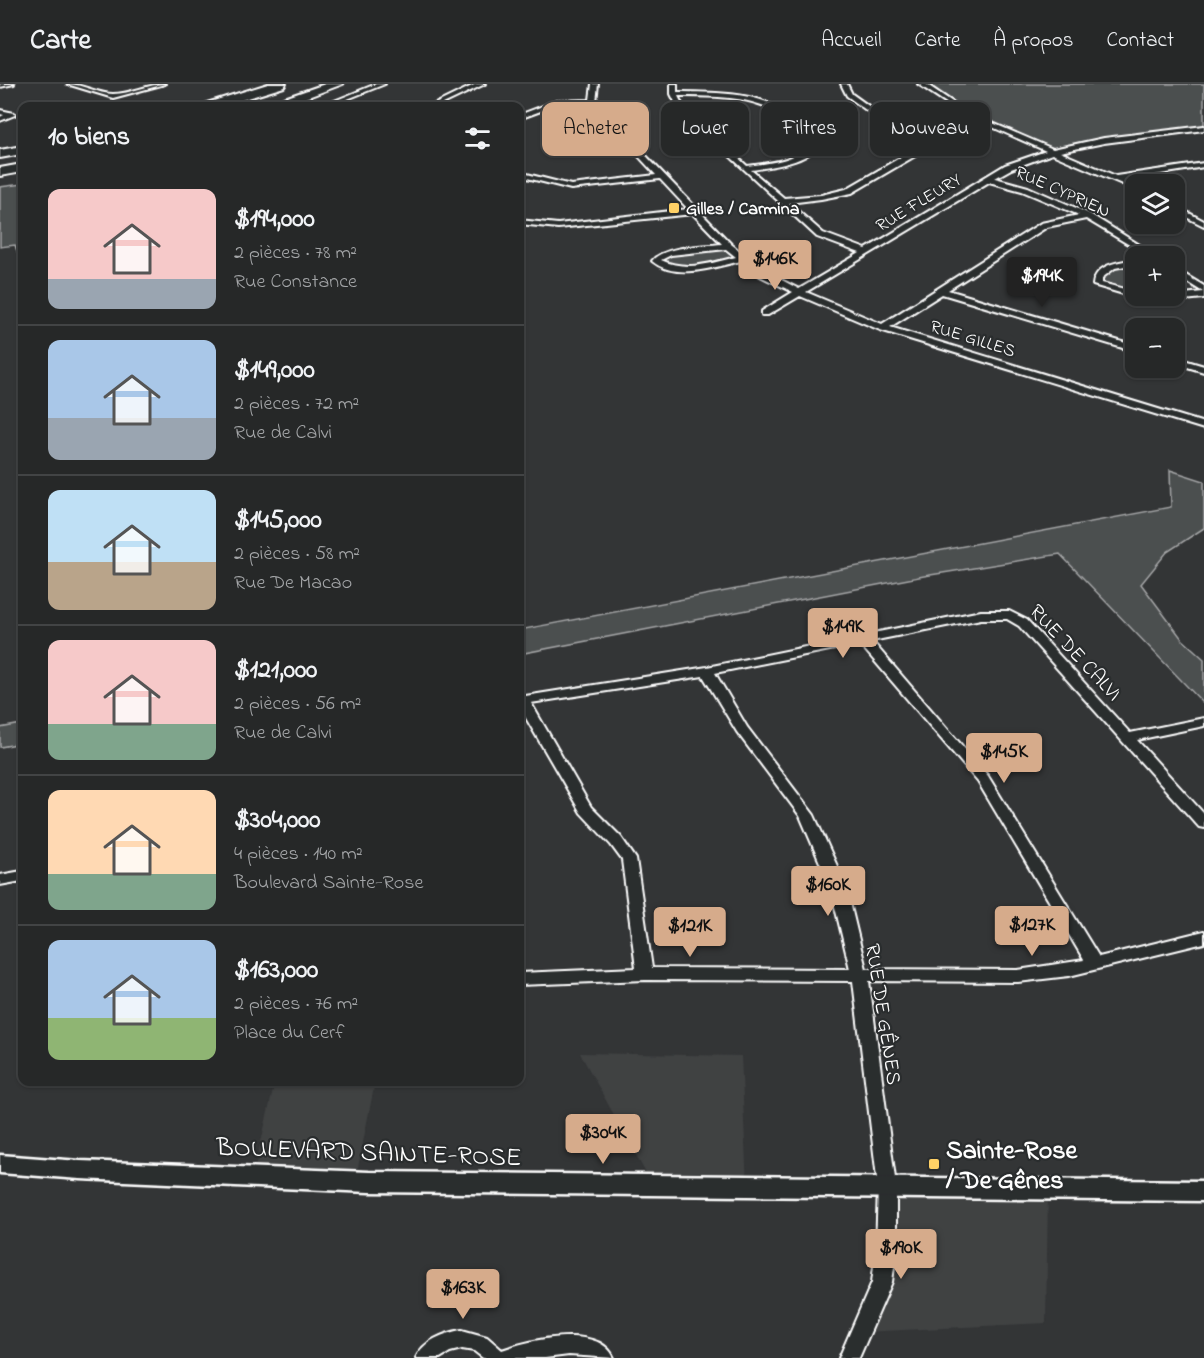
<!DOCTYPE html>
<html lang="fr">
<head>
<meta charset="utf-8">
<style>
  body { margin:0; font-family:"Indie Flower",sans-serif; background:#2e3030; color:#f1f3f6; height:100vh; display:flex; flex-direction:column; font-size:22px; white-space:nowrap }
  * { box-sizing:border-box; margin:0 }
  p { font-size:20px; color:#a4a6a8 }
  .icon { flex:none; width:33px; height:33px; fill:none; stroke:currentColor; stroke-width:2; stroke-linecap:round; stroke-linejoin:round }
  .map { position:relative; flex:1; overflow:hidden }
  .drawer { position:absolute; left:18px; top:18px; width:506px; height:984px; display:flex; flex-direction:column; background:#262828; border-radius:12px; box-shadow:0 2px 4px #0004,0 0 0 2px #424445 }
  .drawer>* { flex:none }
  .banner { position:absolute; left:542px; top:18px; width:570px; height:54px; display:flex; gap:12px }
  .controls { position:absolute; left:1125px; top:90px; display:grid; gap:12px }
  .controls a { display:grid; place-items:center; width:60px; height:60px; border-radius:12px; background:#262828; box-shadow:0 2px 4px #0004,0 0 0 2px #424445; font-size:30px }
  .price { position:absolute; translate:-50% -51px; padding:0 14px; border-radius:6px; background:#d6ab8b; color:#111; font-size:20px; line-height:39px; filter:drop-shadow(0 2px 3px #0008) }
  .price::after { content:''; position:absolute; left:50%; top:36px; width:18px; height:14px; margin-left:-9px; background:inherit; clip-path:polygon(0 0,100% 0,50% 100%) }
  .price.on { background:#222; color:#fff }
  ul { padding:0; list-style:none }
  li { display:flex; align-items:center; gap:18px; height:150px; padding:0 30px }
  li+li { border-top:2px solid #424445 }
  li span { display:grid; place-items:center; flex:none; width:168px; height:120px; border-radius:12px; color:#555 }
  li>.icon { margin-inline-start:auto }
  span .icon { width:72px; height:72px; fill:#fffc; stroke-width:1 }
  li b { font-size:26px }
  h2 { display:flex; justify-content:space-between; align-items:center; height:72px; padding:0 30px; font-size:26px }
  .pill { padding:0 21px; border-radius:12px; background:#262828; box-shadow:0 2px 4px #0004,0 0 0 2px #424445; font-size:21px; line-height:54px }
  .pill.on { background:#d6ab8b; color:#111 }
  header { display:flex; align-items:center; gap:36px; box-sizing:border-box; height:84px; padding:0 30px; background:#262828; border-bottom:2px solid #424445 }
  header strong { font-size:28px }
  nav { display:flex; gap:33px; margin-inline-start:auto; font-size:21px }
  .map>svg:first-child { display:block }
  .built { fill:#404243 }
  .green { fill:#4c4f50; stroke:#a6a7a8; stroke-width:1.5 }
  .lines { fill:none; stroke-linecap:round; stroke-linejoin:round }
  .minor-casing { stroke:#fff; stroke-width:4 }
  .tertiary-casing { stroke:#fff; stroke-width:5 }
  .motorway-casing { stroke:#fff; stroke-width:4 }
  .minor { fill:#2a2d2e; fill-rule:evenodd }
  .tertiary { fill:#2a2d2e; fill-rule:evenodd }
  .motorway { fill:#2a2d2e; fill-rule:evenodd }
  .poi-dot { fill:#ffd166; stroke:#2a2d2e; stroke-width:2 }
  .labels { text-anchor:middle; stroke-width:4.5; stroke-linejoin:round; paint-order:stroke }
  .far-street-label { font-size:18px; fill:#fff; stroke:#2a2d2e }
  .far-poi-label { font-size:18px; font-weight:bold; fill:#fff; stroke:#2a2d2e; text-anchor:start }
  .street-label { font-size:21px; fill:#fff; stroke:#2a2d2e }
  .near-poi-label { font-size:26px; font-weight:bold; fill:#fff; stroke:#2a2d2e; text-anchor:start }
  .near-street-label { font-size:26px; fill:#fff; stroke:#2a2d2e }
</style>
</head>
<body>
<header>
<strong>Carte</strong>
<nav><a>Accueil</a><a>Carte</a><a>À propos</a><a>Contact</a></nav>
</header>
<div class="map">
<svg width="1204" height="1274" viewBox="0 0 1204 1274">
  <rect width="100%" height="100%" fill="#333536"/>
  <filter id="ink" filterUnits="userSpaceOnUse"><feTurbulence type="fractalNoise" baseFrequency=".0167" numOctaves="2"/><feDisplacementMap in="SourceGraphic" scale="12" xChannelSelector="R" yChannelSelector="G"/><feConvolveMatrix kernelMatrix="1 2 1 2 8 2 1 2 1" color-interpolation-filters="sRGB"/></filter>
  <g filter="url(#ink)">
    <g class="built">
      <polygon points="580,969 741,972 747,1103 653,1102"/>
      <polygon points="275,998 375,998 356,1093 254,1088"/>
      <polygon points="887,1102 1048,1105 1046,1239 862,1248 882,1198"/>
    </g>
    <g class="green">
      <polygon points="921,0 1204,0 1204,44 1116,55 1050,68 965,29"/>
      <polygon points="22,100 22,183 15,161 0,163 0,103"/>
      <polygon points="728,162 743,174 701,184 664,182 659,173"/>
      <polygon points="1135,177 1135,211 1097,201 1098,193 1112,182"/>
      <polygon points="1170,386 1204,397 1204,444 1167,468 1141,500 1182,555 1204,575 1204,620 1060,470 924,492 519,570 519,546 1171,423"/>
      <polygon points="22,640 22,659 0,663 0,644"/>
    </g>
    <g class="lines">
      <g class="minor-casing">
        <g id="minor">
          <polygon points="0,0 14,0 0,3"/>
          <path d="M 67,0 C 83,0 98,10 113,10 C 131,10 148,0 165,0 L 113,14 Z"/>
          <polygon points="376,0 385,0 330,22 322,22"/>
          <polygon points="476,0 485,0 439,22 431,22"/>
          <path d="M 592,0 L 598,0 L 596,18 L 601,25 L 731,160 L 766,188 L 799,205 L 860,169 L 817,153 L 678,24 L 671,10 L 671,0 L 677,0 L 677,8 C 740,9 772,8 820,54 C 817,78 771,83 751,86 L 784,114 L 821,111 L 846,105 L 915,65 L 913,61 L 847,12 L 841,0 L 847,0 L 852,10 L 919,58 L 922,68 L 852,109 L 821,115 L 789,119 L 823,149 L 866,165 L 1005,81 L 1046,67 L 963,30 L 918,0 L 926,0 L 967,28 L 1053,65 L 1104,54 L 1204,42 L 1204,46 L 1104,59 L 1060,68 L 1116,92 L 1204,79 L 1204,83 L 1124,96 L 1136,101 L 1136,106 L 1052,70 L 1011,85 L 995,94 L 1028,103 L 1090,130 L 1157,172 L 1148,172 L 1086,135 L 1047,143 L 948,206 L 1136,262 L 1136,268 L 942,210 L 890,243 L 1204,339 L 1204,345 L 880,246 L 800,212 L 768,231 L 762,231 L 762,227 L 793,208 L 760,192 L 741,177 C 714,183 676,197 652,177 C 663,162 703,162 722,160 L 693,130 L 558,144 L 519,140 L 519,136 L 558,140 L 688,125 L 660,95 L 571,105 L 519,92 L 519,88 L 571,101 L 656,91 L 630,63 L 579,68 L 565,64 L 565,60 L 578,54 L 616,49 L 591,20 L 557,21 L 519,35 L 519,31 L 556,17 L 590,16 ZM 678,12 C 739,13 768,12 813,56 C 800,77 769,79 747,82 L 683,22 ZM 620,53 L 626,59 L 580,64 L 574,62 L 580,58 ZM 989,98 L 1022,107 L 1079,131 L 1041,139 L 882,240 L 806,208 ZM 726,165 L 736,173 C 712,179 686,188 661,176 L 671,171 Z"/>
          <polygon points="0,26 14,29 15,31 0,37 0,33 4,31 0,30"/>
          <polygon points="1174,121 1204,137 1204,142 1174,127"/>
          <path d="M 1136,175 L 1136,180 L 1115,184 L 1102,194 L 1102,199 L 1136,208 L 1136,212 L 1154,213 L 1203,208 L 1174,190 L 1174,184 L 1204,202 L 1204,214 L 1154,219 L 1093,201 C 1095,180 1118,178 1136,175 Z"/>
          <polygon points="1174,273 1204,282 1204,288 1174,279"/>
          <path d="M 981,527 L 1009,527 L 1027,536 L 1130,649 L 1204,634 L 1204,642 L 1137,656 L 1204,730 L 1204,744 L 1199,743 L 1019,542 L 1007,535 L 981,535 L 872,557 L 988,692 L 1099,873 L 1204,847 L 1204,859 L 1069,892 L 1018,898 L 869,897 L 896,1102 L 896,1167 L 892,1198 L 859,1274 L 839,1274 L 872,1198 L 876,1167 L 878,1102 L 853,897 L 645,896 L 519,901 L 519,889 L 636,884 L 622,776 L 611,761 L 581,729 L 519,622 L 519,613 L 707,583 ZM 860,560 L 978,698 L 1084,876 L 1018,886 L 866,885 L 846,802 L 814,731 L 747,643 L 715,589 ZM 703,592 L 737,648 L 800,732 L 830,802 L 850,885 L 652,884 L 636,775 L 621,753 L 591,723 L 531,619 Z"/>
          <polygon points="22,787 22,797 0,801 0,791"/>
          <path d="M 462,1246 L 487,1253 L 502,1266 C 529,1256 599,1239 614,1274 L 569,1271 L 545,1274 L 483,1274 L 474,1267 L 462,1265 L 450,1268 L 440,1274 L 416,1274 C 423,1257 444,1249 462,1246 Z"/>
        </g>
      </g>
      <g class="tertiary-casing">
        <polygon id="tertiary" points="0,1071 80,1077 369,1088 1204,1097 1204,1117 369,1108 80,1095 0,1089"/>
      </g>
      <g class="motorway-casing">
        <g id="motorway">
          <polygon points="268,0 286,0 284,3 222,22 205,22 207,19"/>
          <polygon points="325,0 343,0 284,22 268,22 270,19"/>
          <polygon points="22,62 22,70 0,74 0,66"/>
          <polygon points="22,80 22,88 0,92 0,84"/>
        </g>
      </g>
      <use href="#minor" class="minor"/>
      <use href="#tertiary" class="tertiary"/>
      <use href="#motorway" class="motorway"/>
    </g>
  </g>
  <g class="poi-dot">
    <rect x="668" y="118" width="12" height="12" rx="3"/>
    <rect x="928" y="1074" width="12" height="12" rx="3"/>
  </g>
  <g class="labels">
    <g class="far-street-label">
      <text transform="translate(1063 107) rotate(24)" y="6">RUE CYPRIEN</text>
      <text transform="translate(918 118) rotate(-31)" y="6">RUE FLEURY</text>
      <text transform="translate(973 254) rotate(17)" y="6">RUE GILLES</text>
    </g>
    <g class="far-poi-label">
      <text x="686" y="130">Gilles / Carmina</text>
    </g>
    <g class="street-label">
      <text transform="translate(1076 568) rotate(47)" y="7">RUE DE CALVI</text>
      <text transform="translate(884 930) rotate(81)" y="7">RUE DE GÊNES</text>
    </g>
    <g class="near-poi-label">
      <text x="946" y="1074">Sainte-Rose<tspan x="946" dy="30">/ De Gênes</tspan></text>
    </g>
    <g class="near-street-label">
      <text transform="translate(369 1067) rotate(2)" y="9">BOULEVARD SAINTE-ROSE</text>
    </g>
  </g>
</svg>
<div class="controls">
<a><svg class="icon" aria-label="layers" viewBox="0 0 24 24"><path d="M12 4l9 5-9 5-9-5zM3 14l9 5 9-5"/></svg></a>
<a>+</a>
<a>−</a>
</div>
<b class="price" style="left:775px;top:207px">$146K</b>
<b class="price on" style="left:1042px;top:224px">$194K</b>
<b class="price" style="left:843px;top:575px">$149K</b>
<b class="price" style="left:1004px;top:700px">$145K</b>
<b class="price" style="left:828px;top:833px">$160K</b>
<b class="price" style="left:1032px;top:873px">$127K</b>
<b class="price" style="left:690px;top:874px">$121K</b>
<b class="price" style="left:603px;top:1081px">$304K</b>
<b class="price" style="left:901px;top:1196px">$190K</b>
<b class="price" style="left:463px;top:1236px">$163K</b>
<div class="banner">
<a class="pill on">Acheter</a>
<a class="pill">Louer</a>
<a class="pill">Filtres</a>
<a class="pill">Nouveau</a>
</div>
<section class="drawer">
<h2>10 biens<svg class="icon" aria-label="filters" viewBox="0 0 24 24"><path d="M4 7h16M4 17h16"/><circle cx="9" cy="7" r="2"/><circle cx="15" cy="17" r="2"/></svg></h2>
<ul>
<li><span style="background:linear-gradient(#f6c9c9 75%,#9aa5b1 0)"><svg class="icon" aria-label="home" viewBox="0 0 24 24"><path d="M3 11l9-7 9 7M6 9v11h12V9"/></svg></span><div><b>$194,000</b><p>2 pièces · 78 m²</p><p>Rue Constance</p></div></li>
<li><span style="background:linear-gradient(#a9c7e8 65%,#9aa5b1 0)"><svg class="icon" aria-label="home" viewBox="0 0 24 24"><path d="M3 11l9-7 9 7M6 9v11h12V9"/></svg></span><div><b>$149,000</b><p>2 pièces · 72 m²</p><p>Rue de Calvi</p></div></li>
<li><span style="background:linear-gradient(#bfe0f5 60%,#b9a48a 0)"><svg class="icon" aria-label="home" viewBox="0 0 24 24"><path d="M3 11l9-7 9 7M6 9v11h12V9"/></svg></span><div><b>$145,000</b><p>2 pièces · 58 m²</p><p>Rue De Macao</p></div></li>
<li><span style="background:linear-gradient(#f6c9c9 70%,#7fa58c 0)"><svg class="icon" aria-label="home" viewBox="0 0 24 24"><path d="M3 11l9-7 9 7M6 9v11h12V9"/></svg></span><div><b>$121,000</b><p>2 pièces · 56 m²</p><p>Rue de Calvi</p></div></li>
<li><span style="background:linear-gradient(#ffd9b3 70%,#7fa58c 0)"><svg class="icon" aria-label="home" viewBox="0 0 24 24"><path d="M3 11l9-7 9 7M6 9v11h12V9"/></svg></span><div><b>$304,000</b><p>4 pièces · 140 m²</p><p>Boulevard Sainte-Rose</p></div></li>
<li><span style="background:linear-gradient(#a9c7e8 65%,#8fb573 0)"><svg class="icon" aria-label="home" viewBox="0 0 24 24"><path d="M3 11l9-7 9 7M6 9v11h12V9"/></svg></span><div><b>$163,000</b><p>2 pièces · 76 m²</p><p>Place du Cerf</p></div></li>
</ul>
</section>
</div>
</body>
</html>
